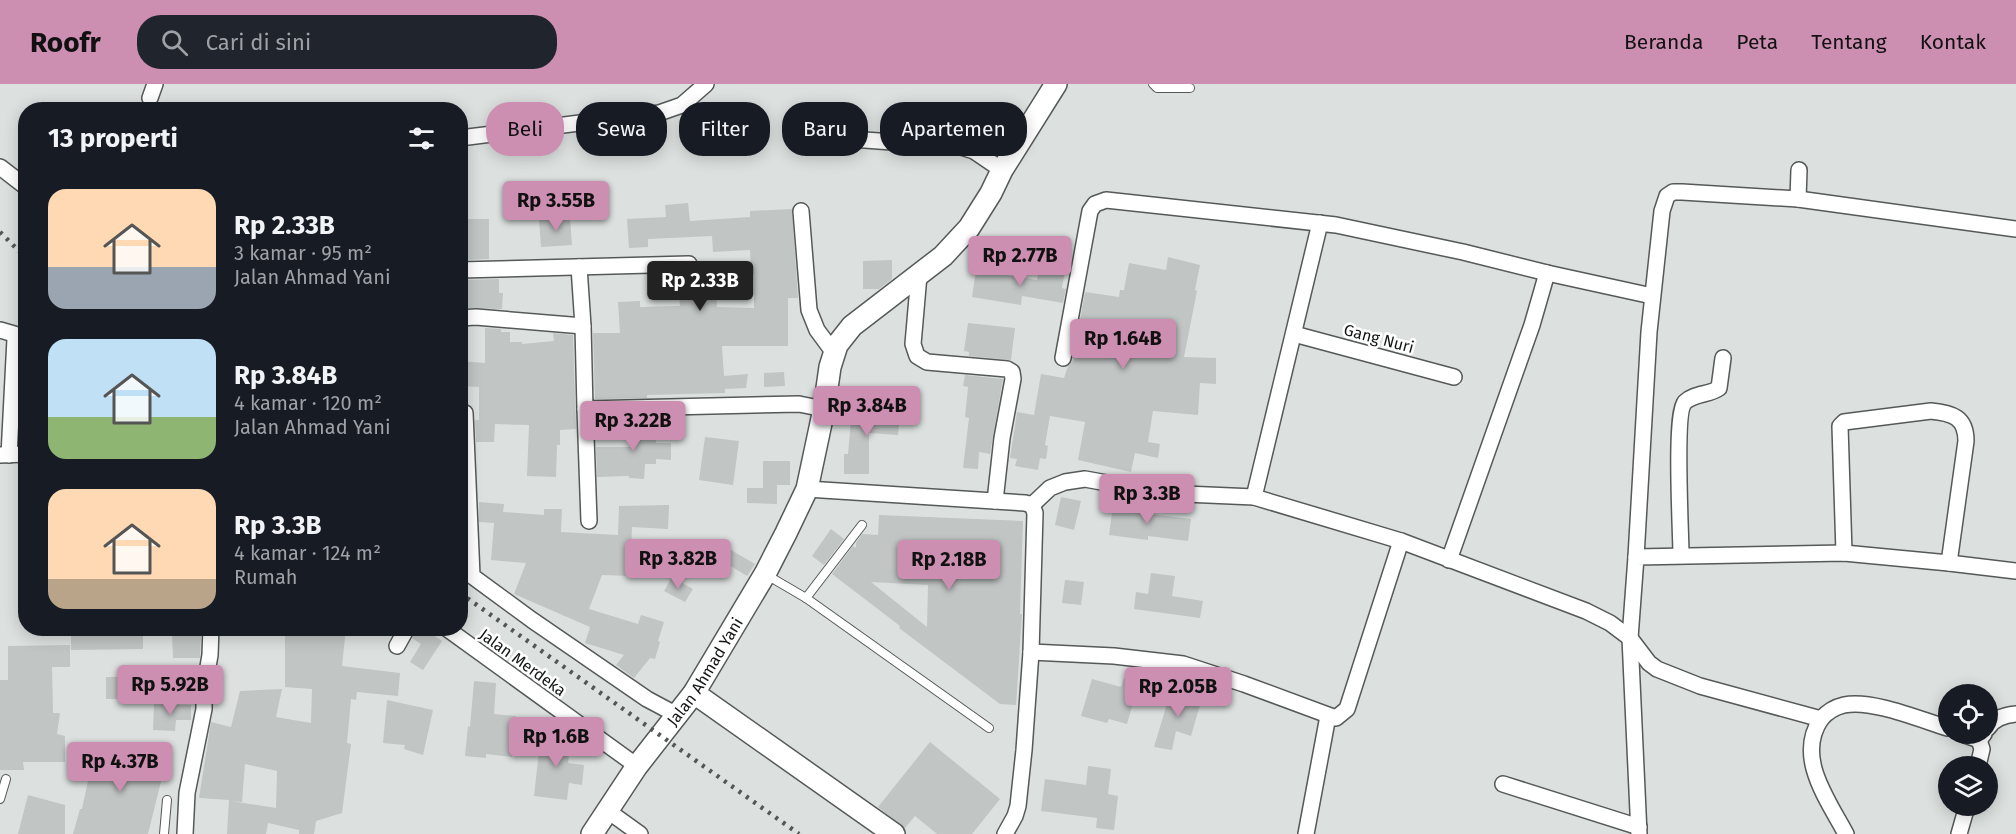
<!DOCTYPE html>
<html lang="id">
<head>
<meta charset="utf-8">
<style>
  body { margin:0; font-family:"Fira Sans",sans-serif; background:#20242c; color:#f1f3f6; height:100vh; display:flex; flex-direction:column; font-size:22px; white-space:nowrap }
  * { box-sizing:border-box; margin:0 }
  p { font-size:20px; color:#9ea1a6 }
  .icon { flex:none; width:33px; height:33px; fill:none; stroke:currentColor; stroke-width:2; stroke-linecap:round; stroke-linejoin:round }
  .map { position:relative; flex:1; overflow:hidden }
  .drawer { position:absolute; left:18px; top:18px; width:450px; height:534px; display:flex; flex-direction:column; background:#171b24; border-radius:24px; box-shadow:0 3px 15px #0003 }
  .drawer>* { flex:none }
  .banner { position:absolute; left:486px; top:18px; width:570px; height:54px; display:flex; gap:12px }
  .fabs { position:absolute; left:1938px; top:600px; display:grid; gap:12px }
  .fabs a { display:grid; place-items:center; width:60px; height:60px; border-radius:50%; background:#171b24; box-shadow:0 3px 15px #0003; font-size:30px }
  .price { position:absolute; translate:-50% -51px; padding:0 14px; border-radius:6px; background:#cd8fb1; color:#111; font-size:20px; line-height:39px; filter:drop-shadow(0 2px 3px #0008) }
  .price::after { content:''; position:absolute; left:50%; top:36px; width:18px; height:14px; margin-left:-9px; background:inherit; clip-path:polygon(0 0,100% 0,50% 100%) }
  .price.active { background:#222; color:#fff }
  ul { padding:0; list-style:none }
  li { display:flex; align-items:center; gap:18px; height:150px; padding:0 30px }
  li span { display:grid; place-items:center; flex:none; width:168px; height:120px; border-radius:18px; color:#555 }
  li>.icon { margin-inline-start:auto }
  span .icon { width:72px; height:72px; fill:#fffc; stroke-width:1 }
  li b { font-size:26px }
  h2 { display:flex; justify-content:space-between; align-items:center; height:72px; padding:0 30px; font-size:26px }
  .pill { padding:0 21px; border-radius:24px; background:#171b24; box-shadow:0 3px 15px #0003; font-size:21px; line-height:54px }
  .pill.active { background:#cd8fb1; color:#111 }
  header { display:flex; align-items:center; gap:36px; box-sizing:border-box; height:84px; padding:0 30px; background:#cd8fb1; color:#111 }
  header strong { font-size:28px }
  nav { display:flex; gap:33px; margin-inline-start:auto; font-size:21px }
  .search { width:420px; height:54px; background:#20242c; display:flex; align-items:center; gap:15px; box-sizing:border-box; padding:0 21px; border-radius:24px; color:#9ea1a6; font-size:22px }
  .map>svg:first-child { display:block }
  .building { fill:#c1c5c4; fill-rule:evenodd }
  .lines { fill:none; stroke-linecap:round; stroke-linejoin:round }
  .lane-casing { stroke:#555958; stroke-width:10 }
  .street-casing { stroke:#555958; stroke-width:18 }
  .secondary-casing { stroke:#555958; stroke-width:24 }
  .lane { stroke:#fff; stroke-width:8 }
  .street { stroke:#fff; stroke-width:15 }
  .secondary { stroke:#fff; stroke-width:21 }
  .rail { stroke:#545655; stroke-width:4.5; stroke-dasharray:3 6; stroke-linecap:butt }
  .labels { text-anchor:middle; stroke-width:5; stroke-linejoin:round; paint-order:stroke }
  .street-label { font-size:16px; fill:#141615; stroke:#fff }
</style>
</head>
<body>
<header>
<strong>Roofr</strong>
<div class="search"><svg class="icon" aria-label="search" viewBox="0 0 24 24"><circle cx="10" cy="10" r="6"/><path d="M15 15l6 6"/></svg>Cari di sini</div>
<nav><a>Beranda</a><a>Peta</a><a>Tentang</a><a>Kontak</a></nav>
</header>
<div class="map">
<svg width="2016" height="750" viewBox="0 0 2016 750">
  <rect width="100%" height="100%" fill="#dce1df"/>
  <g class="building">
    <polygon points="688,119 690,137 750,133 750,127 792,125 798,214 788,214 788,262 722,262 724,292 748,290 746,304 725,305 725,309 647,311 647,314 595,315 593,249 620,249 618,218 640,217 640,223 680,222 679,212 716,209 717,223 754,224 754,190 751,190 750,166 713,168 712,152 648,155 648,163 629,164 627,135 666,133 665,121"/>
    <polygon points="570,133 572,161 541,163 539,135"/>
    <polygon points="460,135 489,135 489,175 463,176 463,170 460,170"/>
    <polygon points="1168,173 1200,181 1195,206 1197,207 1184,273 1216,274 1216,300 1200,299 1198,331 1153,327 1148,358 1160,360 1158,374 1135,369 1131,388 1078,376 1085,338 1050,332 1045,361 1048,362 1046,375 1040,374 1038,386 1015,382 1017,375 1010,374 1017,328 1034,331 1041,290 1064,294 1068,282 1073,276 1085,208 1119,213 1120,206 1124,206 1129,179 1166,186"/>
    <polygon points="892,176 892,195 879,205 863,205 863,177"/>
    <polygon points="1039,183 1065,187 1062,204 1066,205 1063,219 1022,212 1021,221 972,213 976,186 1037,196"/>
    <polygon points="499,195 499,209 503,209 502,225 460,224 460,204 463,205 463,196"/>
    <polygon points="968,239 1015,244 1011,276 969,272 969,268 964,267"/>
    <polygon points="485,244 501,245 501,248 510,248 510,258 522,258 522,260 554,257 553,249 573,251 576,345 560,346 560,361 557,361 556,393 527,392 529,341 495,340 494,358 476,358 475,336 479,336 479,303 460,302 460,277 485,279"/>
    <polygon points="784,288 785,302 764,303 764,289"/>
    <polygon points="965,291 1003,295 990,370 979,368 978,385 963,384 969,334 965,333 968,303 963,302"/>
    <polygon points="852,325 900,330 898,351 869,349 869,390 844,390 844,370 848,370"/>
    <polygon points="648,333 648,340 657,340 656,359 671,359 671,376 656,375 656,380 645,380 644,395 629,394 629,392 597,393 596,363 630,363 630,334"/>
    <polygon points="705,353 739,357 733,401 699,396"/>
    <polygon points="763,377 790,377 790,401 777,401 777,420 747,419 747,404 763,404"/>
    <polygon points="1061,413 1081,417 1074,446 1055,441"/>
    <polygon points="479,418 504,420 503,428 544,431 544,425 562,425 561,448 618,451 619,422 669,421 668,445 632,443 630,492 602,491 589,525 638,540 641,531 664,538 658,557 660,558 655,575 650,574 634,594 616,581 624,571 585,559 590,543 514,510 526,479 491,476 494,439 479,438"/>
    <polygon points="1113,421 1152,427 1151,430 1191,435 1188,457 1148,452 1148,456 1109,451"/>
    <path d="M 879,431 L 1023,437 L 1020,530 L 1022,530 L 1016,621 L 1000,620 L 899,544 L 900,542 L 832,490 L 853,462 L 856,464 L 856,459 L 862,450 L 878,451 ZM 871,498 L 928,501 L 927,543 Z"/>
    <polygon points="831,445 844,455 824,481 812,472"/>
    <polygon points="731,466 755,480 747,492 724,478"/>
    <polygon points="1151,489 1175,492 1172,512 1203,517 1200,534 1134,525 1136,508 1148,510"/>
    <polygon points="672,493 693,505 685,518 664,507"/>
    <polygon points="1065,496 1084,498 1081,521 1062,519"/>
    <polygon points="71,544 143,544 143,565 71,566"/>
    <path d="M 285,544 L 346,544 L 342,582 L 400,589 L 398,612 L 357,608 L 356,616 L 351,615 L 347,659 L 351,660 L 342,729 L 316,737 L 314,750 L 299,750 L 299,746 L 268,739 L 266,750 L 227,750 L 229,716 L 199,714 L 211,638 L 231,643 L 240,607 L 282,605 L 276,633 L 311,639 L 312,605 L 285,603 ZM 245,680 L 277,687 L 276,724 L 231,717 L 242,718 Z"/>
    <polygon points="418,544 423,544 442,557 423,586 410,578 421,560 412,554"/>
    <polygon points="172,551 201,551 200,574 173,574"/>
    <polygon points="70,561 70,583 52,583 53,629 60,629 57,650 65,652 65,678 23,678 24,686 0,686 0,596 8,596 8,562"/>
    <rect x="106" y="593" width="32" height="22"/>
    <polygon points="1124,594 1139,598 1127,640 1109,635 1107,639 1081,632 1092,595 1121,603"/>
    <polygon points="474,597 496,599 494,630 516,632 512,673 486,670 486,674 465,672 468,642 470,643"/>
    <polygon points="1172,603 1202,614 1191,652 1176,647 1172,666 1154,663"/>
    <polygon points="387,616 433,626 423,671 404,665 405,661 383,659"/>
    <polygon points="154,620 191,621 191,636 176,636 175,647 153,646"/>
    <polygon points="541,650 571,654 568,679 584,681 582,701 569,699 567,716 534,712"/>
    <polygon points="930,658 1000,715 972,750 937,750 915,732 905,744 878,723"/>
    <polygon points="96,660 166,677 148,750 73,750 80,725 82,725"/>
    <polygon points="1088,682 1111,685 1108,710 1118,712 1114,746 1096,744 1097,734 1041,727 1045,695 1086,701"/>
    <polygon points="28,711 65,721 65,750 18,750"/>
  </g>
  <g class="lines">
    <g class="lane-casing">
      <g id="lane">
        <polyline points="1153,0 1157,4 1190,4"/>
        <polyline points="765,490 806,514 989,644"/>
        <polyline points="806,514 862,441"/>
        <polyline points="0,715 6,695"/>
        <polyline points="164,750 167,716"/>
      </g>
    </g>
    <g class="street-casing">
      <g id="street">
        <polyline points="150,14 155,0"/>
        <polyline points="460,54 659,29 682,21 706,0"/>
        <polyline points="851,55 961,63 974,67 1002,86"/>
        <polyline points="0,83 26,103"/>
        <polyline points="1798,115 1799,86"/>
        <polyline points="801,127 809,226 817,246 834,269"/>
        <polyline points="579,183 583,242 585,325 799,320 824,325"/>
        <polyline points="460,186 689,180"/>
        <polyline points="919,191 913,260 917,272 927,278 1007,285 1012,288 1013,295 1002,354 995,417"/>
        <polyline points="460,234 476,233 583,242"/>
        <polyline points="0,246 14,250 15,255 9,371"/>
        <polyline points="1294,250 1454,293"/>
        <polyline points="1063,274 1090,127 1095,120 1106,116 1336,141 1463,168 1547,189 1652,212"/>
        <polyline points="585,325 589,437"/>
        <polyline points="465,329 472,492 532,536 647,615 677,631"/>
        <polyline points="0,371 26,370"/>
        <path d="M 807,405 L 1025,419 L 1032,421 L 1050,404 L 1065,398 L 1085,395 L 1162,409 L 1254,413 L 1401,457 L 1586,527 L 1610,539 L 1630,554 L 1649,579 L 1657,585 L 1700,602 L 1821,635 C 1795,673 1828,716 1846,750"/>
        <polyline points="1254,413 1320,139"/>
        <path d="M 1844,469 L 1840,342 L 1844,338 L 1931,327 C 1952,329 1966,333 1966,357 L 1949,479"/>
        <path d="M 1681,471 C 1681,449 1674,329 1685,318 C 1694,309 1710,311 1719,304 L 1723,274"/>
        <polyline points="1636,473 1649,248 1662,127 1667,112 1673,108 1682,108 1798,115 2016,145"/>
        <polyline points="1449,476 1532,241 1547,189"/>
        <polyline points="446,544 637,682"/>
        <polyline points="397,562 407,544"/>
        <polyline points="1031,568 1114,572 1183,580 1244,600 1336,634 1347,625 1401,457"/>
        <path d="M 1821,635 C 1827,628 1835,623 1844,621 C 1872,615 1921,636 1948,644"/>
        <path d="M 1988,644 C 1994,634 2005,631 2016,630"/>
        <polyline points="1962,650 1979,656 1984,650"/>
        <polyline points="1978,682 1982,665 1979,656"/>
        <polyline points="1503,700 1639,743"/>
        <polyline points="608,727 640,750"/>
        <polyline points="185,750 187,709 204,625 204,606 210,571 211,544"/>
        <polyline points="1005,750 1015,732 1018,722 1024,666 1031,568 1035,429 1032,421"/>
        <polyline points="1306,750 1328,632"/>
        <polyline points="1639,750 1630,554 1636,473 1844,469 1949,479 2016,487"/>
        <polyline points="1959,750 1967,722"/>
      </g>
    </g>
    <g class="secondary-casing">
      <g id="secondary">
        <polyline points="694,609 894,750"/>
        <path id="s1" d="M 592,750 L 637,682 L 694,609 L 765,490 L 786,449 L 807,405 L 824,325 L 830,283 L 837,261 L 852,242 L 943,172 L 969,144 L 991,109 L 1002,86 L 1056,0"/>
      </g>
    </g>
    <use href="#lane" class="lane"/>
    <use href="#street" class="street"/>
    <use href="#secondary" class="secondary"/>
    <g class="rail">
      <polyline points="0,148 26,174"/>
      <polyline points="460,509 799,750"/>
    </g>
  </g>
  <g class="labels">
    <g class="street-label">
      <text transform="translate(1379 254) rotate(15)" y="6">Gang Nuri</text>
      <text transform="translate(523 578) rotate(36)" y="6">Jalan Merdeka</text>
      <text dy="6" stroke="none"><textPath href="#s1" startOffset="198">Jalan Ahmad Yani</textPath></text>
    </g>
  </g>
</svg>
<div class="fabs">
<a><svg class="icon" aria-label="locate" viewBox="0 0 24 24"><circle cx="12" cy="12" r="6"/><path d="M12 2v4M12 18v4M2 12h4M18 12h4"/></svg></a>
<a><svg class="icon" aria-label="layers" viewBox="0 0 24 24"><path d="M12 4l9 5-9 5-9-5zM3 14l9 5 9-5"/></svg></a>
</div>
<b class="price" style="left:556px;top:148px">Rp 3.55B</b>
<b class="price" style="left:1020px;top:203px">Rp 2.77B</b>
<b class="price active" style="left:700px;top:228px">Rp 2.33B</b>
<b class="price" style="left:1123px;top:286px">Rp 1.64B</b>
<b class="price" style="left:867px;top:353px">Rp 3.84B</b>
<b class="price" style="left:633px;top:368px">Rp 3.22B</b>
<b class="price" style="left:1147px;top:441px">Rp 3.3B</b>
<b class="price" style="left:678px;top:506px">Rp 3.82B</b>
<b class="price" style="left:949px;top:507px">Rp 2.18B</b>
<b class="price" style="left:170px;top:632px">Rp 5.92B</b>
<b class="price" style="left:1178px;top:634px">Rp 2.05B</b>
<b class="price" style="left:556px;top:684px">Rp 1.6B</b>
<b class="price" style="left:120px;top:709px">Rp 4.37B</b>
<div class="banner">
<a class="pill active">Beli</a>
<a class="pill">Sewa</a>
<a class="pill">Filter</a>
<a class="pill">Baru</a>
<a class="pill">Apartemen</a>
</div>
<section class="drawer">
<h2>13 properti<svg class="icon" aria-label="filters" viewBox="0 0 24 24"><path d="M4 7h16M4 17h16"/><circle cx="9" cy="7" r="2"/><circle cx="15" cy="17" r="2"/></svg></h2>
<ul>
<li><span style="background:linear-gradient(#ffd9b3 65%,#9aa5b1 0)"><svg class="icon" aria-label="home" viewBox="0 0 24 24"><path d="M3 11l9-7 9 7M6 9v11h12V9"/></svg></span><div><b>Rp 2.33B</b><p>3 kamar · 95 m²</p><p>Jalan Ahmad Yani</p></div></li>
<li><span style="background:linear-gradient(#bfe0f5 65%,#8fb573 0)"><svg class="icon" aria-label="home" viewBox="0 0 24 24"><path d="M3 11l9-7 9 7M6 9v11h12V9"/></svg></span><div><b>Rp 3.84B</b><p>4 kamar · 120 m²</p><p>Jalan Ahmad Yani</p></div></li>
<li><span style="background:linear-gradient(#ffd9b3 75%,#b9a48a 0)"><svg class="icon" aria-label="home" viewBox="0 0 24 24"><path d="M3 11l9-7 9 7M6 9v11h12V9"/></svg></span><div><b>Rp 3.3B</b><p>4 kamar · 124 m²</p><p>Rumah</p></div></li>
</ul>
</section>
</div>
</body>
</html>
